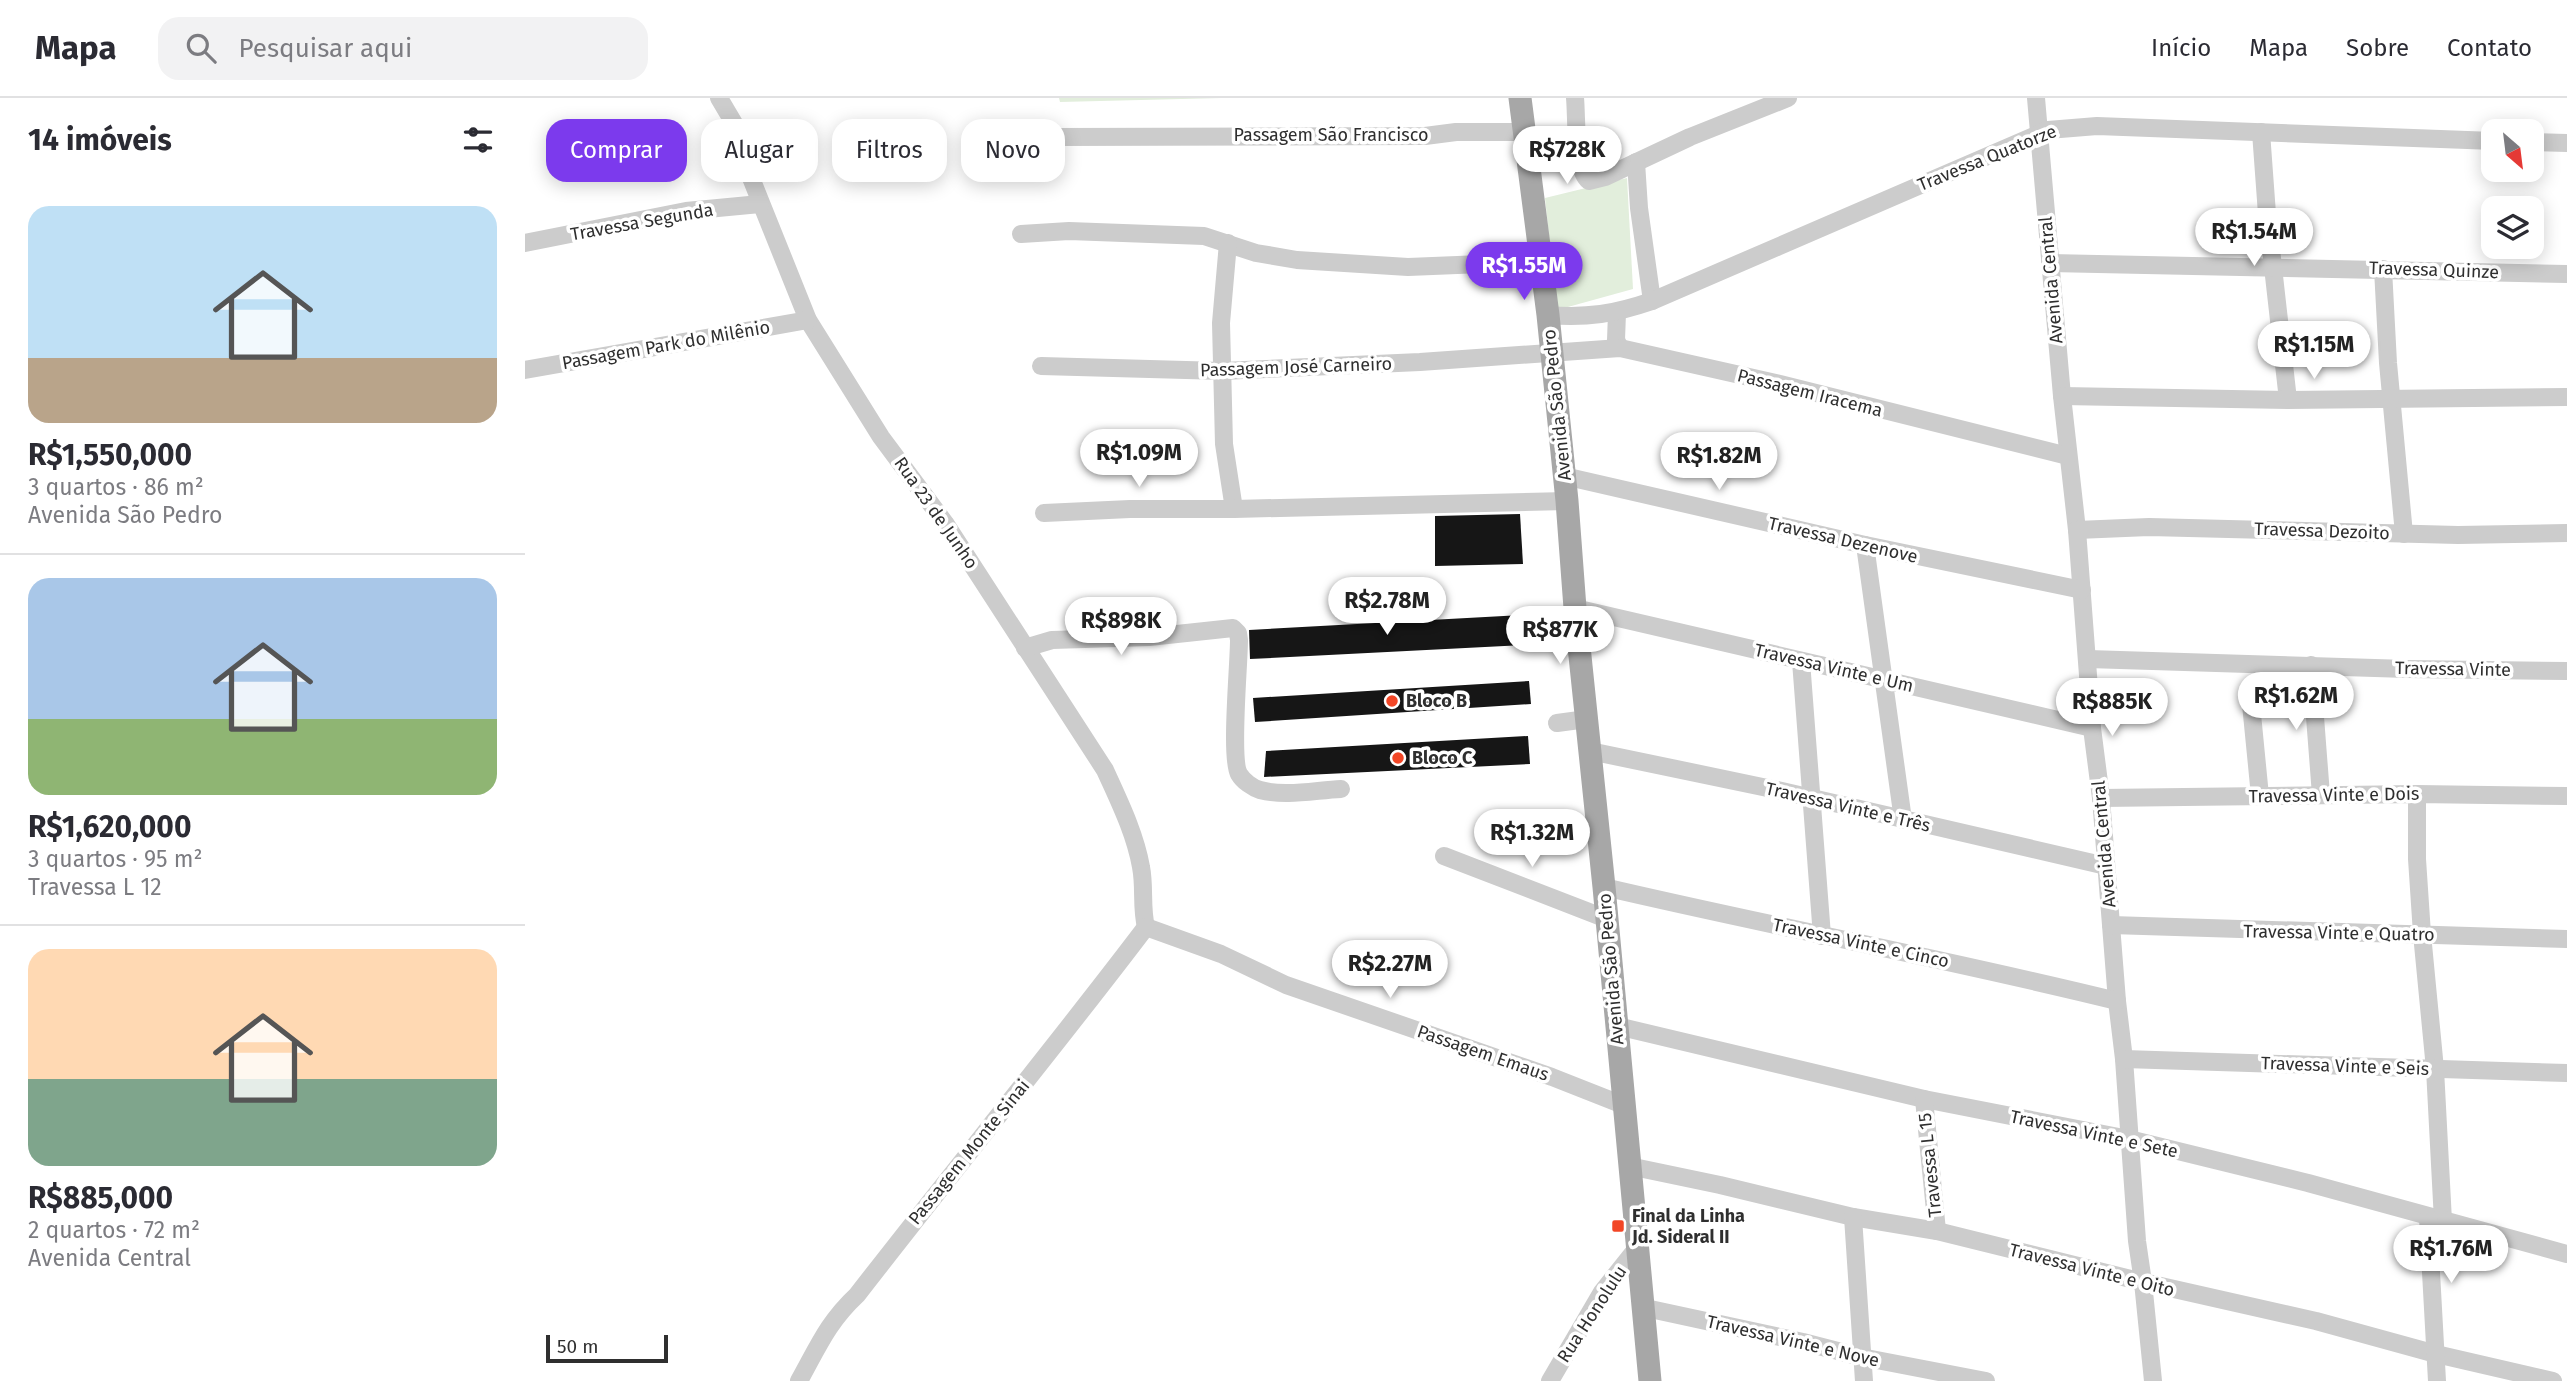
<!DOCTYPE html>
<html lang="pt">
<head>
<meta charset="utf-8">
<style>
  body { margin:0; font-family:"Fira Sans",sans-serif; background:#f2f2f3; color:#2b2b33; height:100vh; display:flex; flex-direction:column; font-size:26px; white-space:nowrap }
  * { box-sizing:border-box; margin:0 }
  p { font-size:23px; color:#7c7c81 }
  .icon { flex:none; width:38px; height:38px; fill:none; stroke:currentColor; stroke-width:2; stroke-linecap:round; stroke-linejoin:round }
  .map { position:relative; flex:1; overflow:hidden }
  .sheet { display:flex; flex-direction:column; background:#fff; width:525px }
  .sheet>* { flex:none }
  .banner { position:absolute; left:21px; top:21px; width:665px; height:63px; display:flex; gap:14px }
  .needle { width:46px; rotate:152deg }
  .tools { position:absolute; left:1956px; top:21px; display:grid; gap:14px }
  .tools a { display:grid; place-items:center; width:63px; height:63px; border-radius:14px; background:#fff; box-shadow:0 4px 18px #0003; font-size:35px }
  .scale { position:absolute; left:21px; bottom:18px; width:122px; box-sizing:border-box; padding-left:7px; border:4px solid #2f2f2f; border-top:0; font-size:19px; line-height:24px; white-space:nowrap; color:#2f2f2f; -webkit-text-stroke:5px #fff; paint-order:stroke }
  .price { position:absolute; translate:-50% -60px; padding:0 16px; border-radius:24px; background:#fff; color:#222; font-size:23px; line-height:46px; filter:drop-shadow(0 2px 4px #0008) }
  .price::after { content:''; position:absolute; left:50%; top:42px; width:21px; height:16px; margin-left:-10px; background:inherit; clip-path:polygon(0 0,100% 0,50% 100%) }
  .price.on { background:#7c3aed; color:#fff }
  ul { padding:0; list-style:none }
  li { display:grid; align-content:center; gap:14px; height:371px; padding:0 28px }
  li+li { border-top:2px solid #e1e1e2 }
  li span { display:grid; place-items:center; height:217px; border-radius:21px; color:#555 }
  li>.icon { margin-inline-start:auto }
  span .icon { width:126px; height:126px; fill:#fffc; stroke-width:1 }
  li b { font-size:30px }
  h2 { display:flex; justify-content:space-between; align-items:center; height:84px; padding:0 28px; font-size:30px }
  .pill { padding:0 24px; border-radius:21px; background:#fff; box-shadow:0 4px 18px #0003; font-size:24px; line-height:63px }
  .pill.on { background:#7c3aed; color:#fff }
  header { display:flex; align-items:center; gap:42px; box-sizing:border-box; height:98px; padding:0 35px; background:#fff; border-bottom:2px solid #e1e1e2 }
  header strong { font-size:33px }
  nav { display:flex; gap:38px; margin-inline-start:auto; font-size:24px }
  .search { width:490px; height:63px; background:#f2f2f3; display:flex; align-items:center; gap:18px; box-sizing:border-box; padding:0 24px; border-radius:21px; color:#7c7c81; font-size:26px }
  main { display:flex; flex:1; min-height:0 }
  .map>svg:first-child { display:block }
  .green { fill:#e2eedc }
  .building { fill:#161616 }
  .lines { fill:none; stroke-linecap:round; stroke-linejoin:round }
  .minor { stroke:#ccc; stroke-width:18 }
  .major { stroke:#a7a7a7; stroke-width:23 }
  .poi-dot { fill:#f24626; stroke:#fff; stroke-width:2.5 }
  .labels { text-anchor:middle; stroke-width:7; stroke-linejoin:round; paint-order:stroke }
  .street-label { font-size:18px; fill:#2f2f2f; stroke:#fff }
  .poi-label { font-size:18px; font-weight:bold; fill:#2f2f2f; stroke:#fff; text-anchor:start }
</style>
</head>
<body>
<header>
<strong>Mapa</strong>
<div class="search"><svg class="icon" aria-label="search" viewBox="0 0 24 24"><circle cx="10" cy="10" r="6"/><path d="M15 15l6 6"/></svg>Pesquisar aqui</div>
<nav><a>Início</a><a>Mapa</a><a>Sobre</a><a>Contato</a></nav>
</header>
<main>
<section class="sheet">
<h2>14 imóveis<svg class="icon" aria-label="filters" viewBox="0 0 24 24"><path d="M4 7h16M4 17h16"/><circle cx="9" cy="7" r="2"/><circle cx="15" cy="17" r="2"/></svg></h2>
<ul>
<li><span style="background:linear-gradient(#bfe0f5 70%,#b9a48a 0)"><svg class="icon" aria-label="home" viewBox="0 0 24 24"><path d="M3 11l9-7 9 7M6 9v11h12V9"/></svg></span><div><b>R$1,550,000</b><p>3 quartos · 86 m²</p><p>Avenida São Pedro</p></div></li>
<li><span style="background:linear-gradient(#a9c7e8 65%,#8fb573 0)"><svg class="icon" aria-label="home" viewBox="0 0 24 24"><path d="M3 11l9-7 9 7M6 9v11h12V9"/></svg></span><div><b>R$1,620,000</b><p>3 quartos · 95 m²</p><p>Travessa L 12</p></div></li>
<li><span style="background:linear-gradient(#ffd9b3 60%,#7fa58c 0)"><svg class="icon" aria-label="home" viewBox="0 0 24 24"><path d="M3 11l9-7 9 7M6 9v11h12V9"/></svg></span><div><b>R$885,000</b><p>2 quartos · 72 m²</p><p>Avenida Central</p></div></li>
</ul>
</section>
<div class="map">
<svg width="2042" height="1283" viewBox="0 0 2042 1283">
  <rect width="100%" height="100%" fill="#fff"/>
  <g class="green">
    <polygon points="534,0 697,0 535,4"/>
    <polygon points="1102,80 1108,191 1032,212 1020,100"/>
  </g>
  <g class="building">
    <polygon points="995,416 998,466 910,468 910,418"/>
    <polygon points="997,517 999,547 725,561 724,532"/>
    <polygon points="1004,583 1006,606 730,624 728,600"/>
    <polygon points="1003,638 1005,666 739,679 741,653"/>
  </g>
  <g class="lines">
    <g class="minor">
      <path d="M 194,0 L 210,27 L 216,55 L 283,222 L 356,339 L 420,425 L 580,672 C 594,703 610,735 616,769 C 620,789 616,809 621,829"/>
      <path d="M 1050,0 C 1052,19 1049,71 1064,83 L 1080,79 L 1165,39 L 1263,0"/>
      <polyline points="1511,0 1537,298 1552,432 1567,630 1576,700 1592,903 1599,961 1612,1143 1618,1184 1628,1283"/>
      <polyline points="1736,34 1742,116 1763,302"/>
      <polyline points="528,39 900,38 931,34 1000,34"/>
      <polyline points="2007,44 2042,45"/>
      <polyline points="1111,64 1114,110 1127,203"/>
      <polyline points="496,136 544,133 679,138 731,155 772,162 883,169 957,166 1014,160"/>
      <polyline points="0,145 161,113 235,106"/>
      <polyline points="703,145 696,225 699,346 709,411"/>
      <polyline points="1525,165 2042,176"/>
      <polyline points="1858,171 1863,265 1879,436"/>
      <polyline points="1092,215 1091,242 1095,250"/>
      <path d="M 1023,217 C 1063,220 1089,216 1127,203 L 1523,32 L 1572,28 L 1969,43"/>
      <polyline points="516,268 697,273 895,264 1095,250 1255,286 1543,358"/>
      <polyline points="0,272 283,222"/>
      <polyline points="1537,298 1763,302 2042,299"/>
      <polyline points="1039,378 1340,447 1557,492"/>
      <polyline points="519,415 605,411 709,411 1042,403"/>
      <polyline points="1552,432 1624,429 1933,437 2042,435"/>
      <polyline points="1340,447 1378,722"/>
      <polyline points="1050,510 1567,630"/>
      <path d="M 500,550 L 527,542 L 624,539 L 708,530 L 713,535 L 714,542 C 714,567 705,660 714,676 C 718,683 728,690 735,692 C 760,699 791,692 816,691"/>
      <polyline points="1563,561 1882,571 2042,573"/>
      <polyline points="1276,563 1297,838"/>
      <polyline points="1786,567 1796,697"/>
      <polyline points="1726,606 1735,698"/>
      <polyline points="1032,625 1062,621"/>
      <polyline points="1065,653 1257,693 1581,768"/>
      <polyline points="1892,696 1892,761 1897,836 1910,971 1918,1123"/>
      <polyline points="1576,700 1892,696 2042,698"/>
      <polyline points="919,758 1082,821"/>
      <path d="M 1079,789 C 1250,829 1422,861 1592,903"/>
      <polyline points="1586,827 2042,841"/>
      <polyline points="621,829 696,856 761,887 1027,979 1098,1007"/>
      <polyline points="1092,928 1399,1001 1604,1041 1783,1085 2042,1156"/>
      <polyline points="1599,961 2042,975"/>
      <polyline points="1399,1001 1412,1133"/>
      <polyline points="1104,1068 1195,1087 1328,1119 1412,1133 1618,1184 1791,1223 1911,1256 2028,1283"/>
      <polyline points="1328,1119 1339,1283"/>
      <polyline points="1903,1120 1912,1283"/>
      <polyline points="1116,1209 1278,1244 1336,1259 1461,1283"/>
      <path d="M 274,1283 C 293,1249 303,1224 332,1197 C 428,1073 527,953 621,829"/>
      <polyline points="1025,1283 1077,1194 1112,1150"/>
    </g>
    <polyline class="major" points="995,0 1023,217 1042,403 1050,510 1079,789 1125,1283"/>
  </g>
  <g class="poi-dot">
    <circle cx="867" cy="603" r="7"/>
    <circle cx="873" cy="660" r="7"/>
    <rect x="1086" y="1121" width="14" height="14" rx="3.5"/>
  </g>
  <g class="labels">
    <g class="street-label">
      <text x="806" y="43">Passagem São Francisco</text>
      <text transform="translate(1462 60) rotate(-22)" y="6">Travessa Quatorze</text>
      <text transform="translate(117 124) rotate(-10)" y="6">Travessa Segunda</text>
      <text transform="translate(1909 172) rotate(2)" y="6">Travessa Quinze</text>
      <text transform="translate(1526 182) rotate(-95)" y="6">Avenida Central</text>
      <text transform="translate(141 247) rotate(-10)" y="6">Passagem Park do Milênio</text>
      <text transform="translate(771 269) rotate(-2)" y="6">Passagem José Carneiro</text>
      <text transform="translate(1285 295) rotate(14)" y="6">Passagem Iracema</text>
      <text transform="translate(1032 307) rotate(-96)" y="6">Avenida São Pedro</text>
      <text transform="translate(411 415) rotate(55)" y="6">Rua 23 de Junho</text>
      <text transform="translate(1797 433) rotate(2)" y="6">Travessa Dezoito</text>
      <text transform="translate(1318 442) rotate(13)" y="6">Travessa Dezenove</text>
      <text transform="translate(1309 570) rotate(13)" y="6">Travessa Vinte e Um</text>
      <text transform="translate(1928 571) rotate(1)" y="6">Travessa Vinte</text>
      <text transform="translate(1809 697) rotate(-1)" y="6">Travessa Vinte e Dois</text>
      <text transform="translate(1323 709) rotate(13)" y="6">Travessa Vinte e Três</text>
      <text transform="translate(1579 746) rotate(-95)" y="6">Avenida Central</text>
      <text transform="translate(1814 835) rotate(1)" y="6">Travessa Vinte e Quatro</text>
      <text transform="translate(1336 845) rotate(12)" y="6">Travessa Vinte e Cinco</text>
      <text transform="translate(1086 871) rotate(-95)" y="6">Avenida São Pedro</text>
      <text transform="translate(958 955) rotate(19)" y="6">Passagem Emaus</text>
      <text transform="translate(1820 968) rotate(2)" y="6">Travessa Vinte e Seis</text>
      <text transform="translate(1569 1036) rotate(12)" y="6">Travessa Vinte e Sete</text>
      <text transform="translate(444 1054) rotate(-51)" y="6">Passagem Monte Sinai</text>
      <text transform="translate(1405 1067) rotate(-96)" y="6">Travessa L 15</text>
      <text transform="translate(1567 1172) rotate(14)" y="6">Travessa Vinte e Oito</text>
      <text transform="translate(1067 1216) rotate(-57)" y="6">Rua Honolulu</text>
      <text transform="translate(1268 1243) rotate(13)" y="6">Travessa Vinte e Nove</text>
    </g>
    <g class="poi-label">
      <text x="881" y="609">Bloco B</text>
      <text x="887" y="666">Bloco C</text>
      <text x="1107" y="1124">Final da Linha<tspan x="1107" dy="21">Jd. Sideral II</tspan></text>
    </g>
  </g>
</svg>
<div class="tools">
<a><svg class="needle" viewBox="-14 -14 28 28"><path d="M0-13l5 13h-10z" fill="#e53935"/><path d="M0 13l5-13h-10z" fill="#7c7c81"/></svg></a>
<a><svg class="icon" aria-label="layers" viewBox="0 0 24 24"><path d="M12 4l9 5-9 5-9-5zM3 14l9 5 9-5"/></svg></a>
</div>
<div class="scale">50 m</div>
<b class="price" style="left:1042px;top:88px">R$728K</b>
<b class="price" style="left:1729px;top:170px">R$1.54M</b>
<b class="price on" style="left:999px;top:204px">R$1.55M</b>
<b class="price" style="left:1789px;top:283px">R$1.15M</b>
<b class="price" style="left:614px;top:391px">R$1.09M</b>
<b class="price" style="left:1194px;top:394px">R$1.82M</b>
<b class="price" style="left:862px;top:539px">R$2.78M</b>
<b class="price" style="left:596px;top:559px">R$898K</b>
<b class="price" style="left:1035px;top:568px">R$877K</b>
<b class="price" style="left:1771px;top:634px">R$1.62M</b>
<b class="price" style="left:1587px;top:640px">R$885K</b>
<b class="price" style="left:1007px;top:771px">R$1.32M</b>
<b class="price" style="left:865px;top:902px">R$2.27M</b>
<b class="price" style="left:1926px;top:1187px">R$1.76M</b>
<div class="banner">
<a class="pill on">Comprar</a>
<a class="pill">Alugar</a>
<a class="pill">Filtros</a>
<a class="pill">Novo</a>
</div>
</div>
</main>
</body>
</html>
